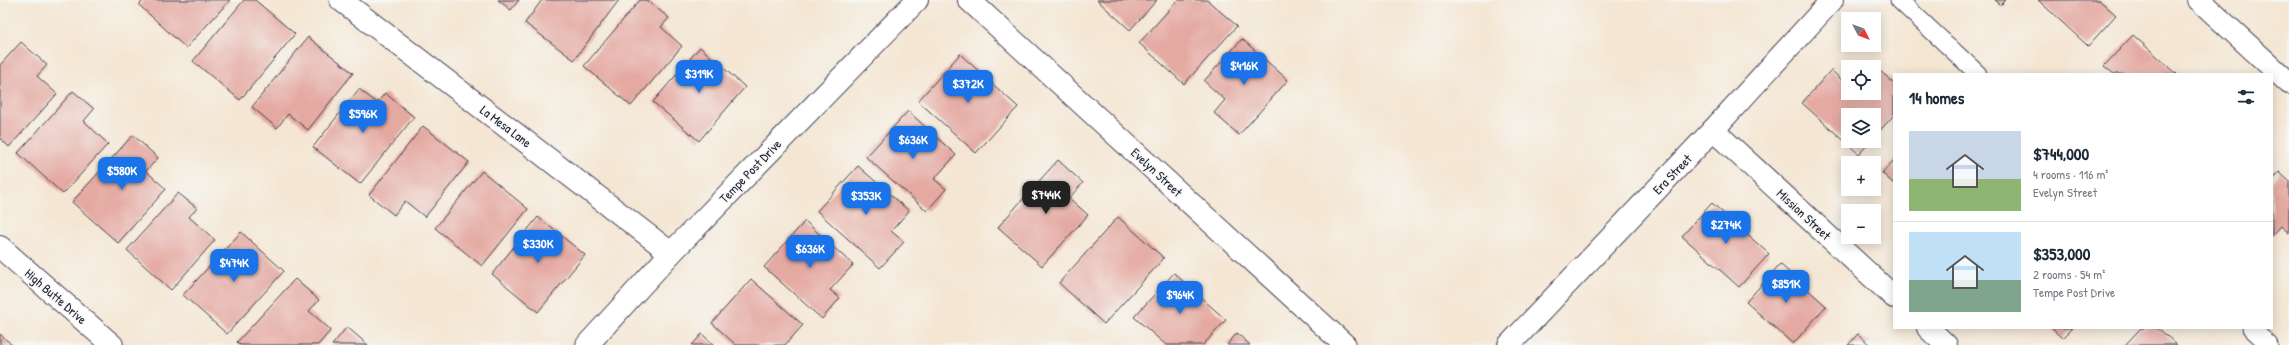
<!DOCTYPE html>
<html lang="en">
<head>
<meta charset="utf-8">
<style>
  body { margin:0; font-family:"Patrick Hand",sans-serif; background:#f2f2f3; color:#1f2937; height:100vh; display:flex; flex-direction:column; font-size:15px; white-space:nowrap }
  * { box-sizing:border-box; margin:0 }
  p { font-size:13px; color:#747a83 }
  .icon { flex:none; width:22px; height:22px; fill:none; stroke:currentColor; stroke-width:2; stroke-linecap:round; stroke-linejoin:round }
  .map { position:relative; flex:1; overflow:hidden }
  .sheet { position:absolute; left:1893px; top:73px; width:380px; height:256px; display:flex; flex-direction:column; background:#fff; border-radius:0px; box-shadow:0 2px 10px #0003 }
  .sheet>* { flex:none }
  .needle { width:26px; rotate:132deg }
  .fabs { position:absolute; left:1841px; top:12px; display:grid; gap:8px }
  .fabs a { display:grid; place-items:center; width:40px; height:40px; border-radius:0px; background:#fff; box-shadow:0 2px 10px #0003; font-size:20px }
  .price { position:absolute; translate:-50% -34px; padding:0 9px; border-radius:8px; background:#1a73e8; color:#fff; font-size:13px; line-height:26px; filter:drop-shadow(0 1px 2px #0008) }
  .price::after { content:''; position:absolute; left:50%; top:24px; width:12px; height:9px; margin-left:-6px; background:inherit; clip-path:polygon(0 0,100% 0,50% 100%) }
  .price.current { background:#222; color:#fff }
  ul { padding:0; list-style:none }
  li { display:flex; align-items:center; gap:12px; height:100px; padding:0 16px }
  li+li { border-top:1px solid #e0e1e3 }
  li span { display:grid; place-items:center; flex:none; width:112px; height:80px; border-radius:0px; color:#555 }
  li>.icon { margin-inline-start:auto }
  span .icon { width:48px; height:48px; fill:#fffc; stroke-width:1 }
  li b { font-size:17px }
  h2 { display:flex; justify-content:space-between; align-items:center; height:48px; padding:0 16px; font-size:17px }
  .map>svg:first-child { display:block }
  .building { fill:#e4a9a1 }
  .lines { fill:none; stroke-linecap:round; stroke-linejoin:round }
  .service-casing { stroke:#423f52; stroke-width:19 }
  .minor-casing { stroke:#423f52; stroke-width:24 }
  .service { stroke:#fff; stroke-width:17 }
  .minor { stroke:#fff; stroke-width:22 }
  .labels { text-anchor:middle; stroke-width:3; stroke-linejoin:round; paint-order:stroke }
  .street-label { font-size:13px; fill:#22223b; stroke:#f6f6f2 }
</style>
</head>
<body>
<div class="map">
<svg width="2289" height="345" viewBox="0 0 2289 345">
  <rect width="100%" height="100%" fill="#f6f6f2"/>
  <filter id="ink" filterUnits="userSpaceOnUse"><feTurbulence type="fractalNoise" baseFrequency=".025" numOctaves="2"/><feDisplacementMap in="SourceGraphic" scale="8" xChannelSelector="R" yChannelSelector="G"/><feConvolveMatrix kernelMatrix="1 2 1 2 8 2 1 2 1" color-interpolation-filters="sRGB"/></filter>
  <filter id="wash" filterUnits="userSpaceOnUse"><feTurbulence type="fractalNoise" baseFrequency=".012" numOctaves="4" result="noise"/><feDisplacementMap in="SourceGraphic" scale="16" xChannelSelector="R" yChannelSelector="G"/><feGaussianBlur stdDeviation="0.9" result="paint"/><feColorMatrix in="noise" values="0 0 0 0 0 0 0 0 0 0 0 0 0 0 0 0 0 1.4 0 .05"/><feComposite in="paint" operator="in"/></filter>
  <g filter="url(#wash)">
    <rect width="100%" height="100%" fill="#f4e6d3"/>
    <g id="blocks">
      <g class="building">
        <polygon points="144,0 230,0 186,48 139,5"/>
        <polygon points="244,0 255,0 295,34 240,100 193,61"/>
        <polygon points="498,0 519,0 511,10"/>
        <polygon points="542,0 619,0 574,60 525,23"/>
        <polygon points="640,0 647,0 669,18 661,27 682,46 631,106 584,66"/>
        <polygon points="1097,0 1157,0 1130,30"/>
        <polygon points="1178,0 1207,0 1237,26 1184,84 1139,43"/>
        <polygon points="1995,0 2006,0 2001,5"/>
        <polygon points="2038,0 2099,0 2116,15 2088,46"/>
        <polygon points="2133,35 2177,74 2114,74 2104,66"/>
        <polygon points="308,37 353,73 308,130 288,114 277,128 252,107"/>
        <polygon points="1242,39 1288,80 1239,135 1214,113 1225,100 1204,81"/>
        <polygon points="21,42 47,65 37,76 57,94 9,147 0,138 0,65"/>
        <polygon points="700,47 745,87 699,141 653,102"/>
        <polygon points="960,54 1018,107 976,153 918,101"/>
        <polygon points="1831,70 1848,86 1848,93 1874,93 1874,76 1879,70 1894,83 1894,115 1874,137 1874,115 1848,115 1848,141 1871,141 1859,154 1802,103"/>
        <polygon points="359,89 377,103 385,93 414,117 360,184 313,147"/>
        <polygon points="73,91 94,109 84,121 108,144 63,194 18,153"/>
        <polygon points="908,111 956,155 934,179 946,189 927,211 866,157"/>
        <polygon points="423,126 469,162 425,217 405,201 394,215 369,195"/>
        <polygon points="133,135 158,158 146,171 166,189 118,243 72,202"/>
        <polygon points="1058,160 1083,183 1069,198 1088,215 1042,266 998,227"/>
        <polygon points="1894,160 1894,184 1882,173"/>
        <polygon points="858,166 909,211 891,231 904,242 880,268 817,211"/>
        <polygon points="482,171 528,209 482,266 435,228"/>
        <polygon points="2279,172 2289,181 2289,233 2281,226 2272,236 2272,181"/>
        <polygon points="178,193 197,208 189,217 215,240 171,290 127,250"/>
        <polygon points="1712,203 1769,254 1739,287 1682,236"/>
        <polygon points="538,217 585,255 538,312 492,274"/>
        <polygon points="1118,217 1164,258 1104,324 1059,283"/>
        <polygon points="805,221 853,265 830,290 840,298 822,319 764,267"/>
        <polygon points="241,232 284,271 227,334 183,295"/>
        <polygon points="1780,264 1826,306 1793,344 1746,302"/>
        <polygon points="1174,273 1226,320 1203,345 1166,345 1134,317"/>
        <polygon points="295,279 319,300 309,311 331,330 318,345 240,345 237,342"/>
        <polygon points="751,279 803,325 785,345 736,345 712,323"/>
        <polygon points="347,327 368,345 332,345"/>
        <polygon points="2051,328 2072,328 2062,338"/>
        <polygon points="2141,328 2158,328 2177,345 2125,345"/>
        <polygon points="1237,333 1250,345 1227,345"/>
        <polygon points="0,334 12,345 0,345"/>
        <polygon points="702,334 714,345 692,345"/>
        <polygon points="1858,334 1870,345 1848,345"/>
      </g>
    </g>
  </g>
  <g filter="url(#ink)">
    <use href="#blocks" fill-opacity="0" stroke="#423f52" stroke-width="1"/>
    <g class="lines">
      <g class="service-casing">
        <g id="service">
          <polyline points="1899,0 1978,74"/>
          <polyline points="2251,328 2269,345"/>
        </g>
      </g>
      <g class="minor-casing">
        <g id="minor">
          <polyline points="341,0 671,253"/>
          <polyline points="969,0 1345,345"/>
          <polyline points="2199,0 2289,83"/>
          <polyline points="1713,130 1894,297"/>
          <polyline points="0,247 112,345"/>
          <polyline points="1928,328 1946,345"/>
          <polyline points="587,345 671,253 917,0"/>
          <polyline points="1509,345 1713,130 1832,0"/>
        </g>
      </g>
      <use href="#service" class="service"/>
      <use href="#minor" class="minor"/>
    </g>
  </g>
  <g class="labels">
    <g class="street-label">
      <text transform="translate(506 126) rotate(37)" y="5">La Mesa Lane</text>
      <text transform="translate(750 171) rotate(-46)" y="5">Tempe Post Drive</text>
      <text transform="translate(1157 172) rotate(43)" y="5">Evelyn Street</text>
      <text transform="translate(1672 174) rotate(-46)" y="5">Era Street</text>
      <text transform="translate(1804 214) rotate(43)" y="5">Mission Street</text>
      <text transform="translate(56 296) rotate(41)" y="5">High Butte Drive</text>
    </g>
  </g>
</svg>
<div class="fabs">
<a><svg class="needle" viewBox="-14 -14 28 28"><path d="M0-13l5 13h-10z" fill="#e53935"/><path d="M0 13l5-13h-10z" fill="#747a83"/></svg></a>
<a><svg class="icon" aria-label="locate" viewBox="0 0 24 24"><circle cx="12" cy="12" r="6"/><path d="M12 2v4M12 18v4M2 12h4M18 12h4"/></svg></a>
<a><svg class="icon" aria-label="layers" viewBox="0 0 24 24"><path d="M12 4l9 5-9 5-9-5zM3 14l9 5 9-5"/></svg></a>
<a>+</a>
<a>−</a>
</div>
<b class="price" style="left:1244px;top:86px">$416K</b>
<b class="price" style="left:699px;top:94px">$319K</b>
<b class="price" style="left:968px;top:104px">$372K</b>
<b class="price" style="left:363px;top:134px">$596K</b>
<b class="price" style="left:913px;top:160px">$636K</b>
<b class="price" style="left:122px;top:191px">$580K</b>
<b class="price current" style="left:1046px;top:215px">$744K</b>
<b class="price" style="left:866px;top:216px">$353K</b>
<b class="price" style="left:1726px;top:245px">$274K</b>
<b class="price" style="left:538px;top:264px">$330K</b>
<b class="price" style="left:810px;top:269px">$636K</b>
<b class="price" style="left:234px;top:283px">$474K</b>
<b class="price" style="left:1786px;top:304px">$851K</b>
<b class="price" style="left:1180px;top:315px">$964K</b>
<section class="sheet">
<h2>14 homes<svg class="icon" aria-label="filters" viewBox="0 0 24 24"><path d="M4 7h16M4 17h16"/><circle cx="9" cy="7" r="2"/><circle cx="15" cy="17" r="2"/></svg></h2>
<ul>
<li><span style="background:linear-gradient(#c9d6e8 60%,#8fb573 0)"><svg class="icon" aria-label="home" viewBox="0 0 24 24"><path d="M3 11l9-7 9 7M6 9v11h12V9"/></svg></span><div><b>$744,000</b><p>4 rooms · 116 m²</p><p>Evelyn Street</p></div></li>
<li><span style="background:linear-gradient(#bfe0f5 60%,#7fa58c 0)"><svg class="icon" aria-label="home" viewBox="0 0 24 24"><path d="M3 11l9-7 9 7M6 9v11h12V9"/></svg></span><div><b>$353,000</b><p>2 rooms · 54 m²</p><p>Tempe Post Drive</p></div></li>
</ul>
</section>
</div>
</body>
</html>
